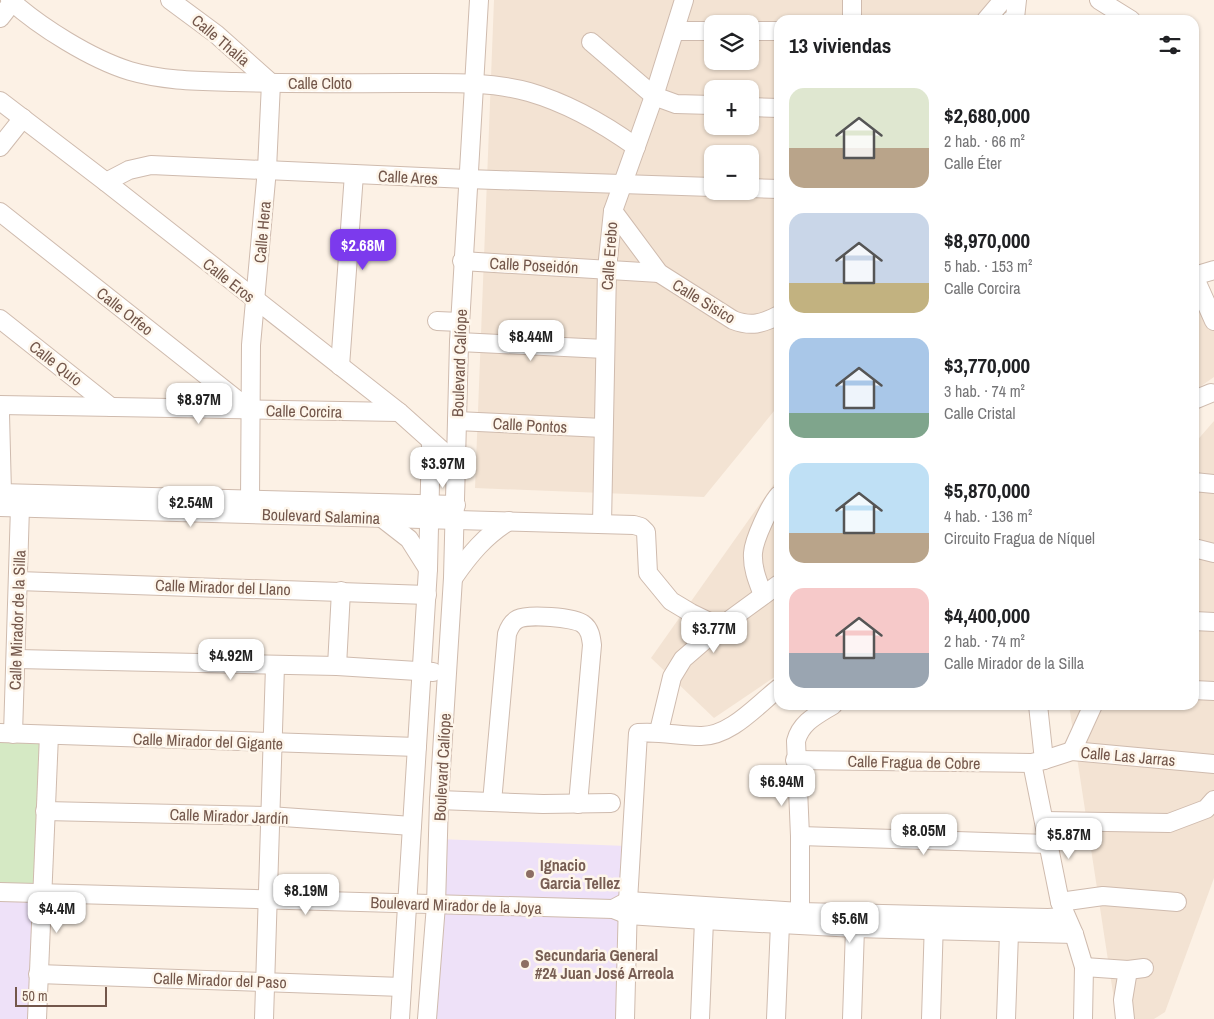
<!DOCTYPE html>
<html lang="es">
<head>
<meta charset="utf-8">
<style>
  body { margin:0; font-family:"Archivo Narrow",sans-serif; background:#f2f2f2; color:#202124; height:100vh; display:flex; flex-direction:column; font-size:19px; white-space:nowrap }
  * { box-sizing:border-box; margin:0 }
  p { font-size:16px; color:#757577 }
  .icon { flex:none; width:28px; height:28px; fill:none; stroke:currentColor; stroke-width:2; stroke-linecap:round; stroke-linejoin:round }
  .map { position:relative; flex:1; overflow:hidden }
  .details { position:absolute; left:774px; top:15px; width:425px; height:695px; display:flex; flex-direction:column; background:#fff; border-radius:15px; box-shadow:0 1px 4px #0004 }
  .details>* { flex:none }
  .tools { position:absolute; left:704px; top:15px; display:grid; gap:10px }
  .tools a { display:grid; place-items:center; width:55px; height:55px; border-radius:10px; background:#fff; box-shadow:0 1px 4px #0004; font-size:25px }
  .scale { position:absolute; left:15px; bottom:12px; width:92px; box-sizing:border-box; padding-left:5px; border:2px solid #73574b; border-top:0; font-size:14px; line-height:18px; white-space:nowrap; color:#73574b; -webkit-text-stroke:4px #fef6eb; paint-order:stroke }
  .price { position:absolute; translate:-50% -42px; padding:0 11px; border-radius:10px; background:#fff; color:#222; font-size:16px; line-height:32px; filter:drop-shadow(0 1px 2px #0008) }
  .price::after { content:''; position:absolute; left:50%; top:30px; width:15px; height:11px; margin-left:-8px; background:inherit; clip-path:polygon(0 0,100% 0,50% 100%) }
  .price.current { background:#7c3aed; color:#fff }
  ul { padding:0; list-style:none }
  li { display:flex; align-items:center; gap:15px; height:125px; padding:0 15px }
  li span { display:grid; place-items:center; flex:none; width:140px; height:100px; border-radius:15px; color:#555 }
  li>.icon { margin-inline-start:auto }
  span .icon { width:60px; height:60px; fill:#fffc; stroke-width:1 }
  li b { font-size:21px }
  h2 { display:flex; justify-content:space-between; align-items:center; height:60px; padding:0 15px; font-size:21px }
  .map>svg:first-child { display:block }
  .residential { fill:#f3e3d3; fill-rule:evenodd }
  .education { fill:#eee1f8 }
  .green { fill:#d5e9c4 }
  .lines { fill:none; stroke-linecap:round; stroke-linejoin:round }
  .minor-casing { stroke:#cfbbae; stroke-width:20 }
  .minor { stroke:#fff; stroke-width:18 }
  .education-dot { fill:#8d6e63; stroke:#fef6eb; stroke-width:2 }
  .labels { text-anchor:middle; stroke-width:5; stroke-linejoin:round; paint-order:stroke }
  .street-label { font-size:16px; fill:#73574b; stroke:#fef6eb }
  .education-label { font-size:16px; font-weight:bold; fill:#785e54; stroke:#fef6eb; text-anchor:start }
</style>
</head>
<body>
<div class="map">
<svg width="1214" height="1019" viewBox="0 0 1214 1019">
  <rect width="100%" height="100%" fill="#fcf1e5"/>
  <g class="residential">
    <path d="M 494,0 L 999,0 L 1000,20 L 779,20 L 779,405 L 704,497 L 475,488 ZM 712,24 L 750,24 L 750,61 L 712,61 ZM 712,89 L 750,89 L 750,126 L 712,126 ZM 712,154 L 750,154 L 750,191 L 712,191 Z"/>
    <polygon points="1194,288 1214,326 1214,377 1194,391"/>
    <polygon points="1214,421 1214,878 1165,1012 1154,1019 1117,1019 1069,705 1194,705 1194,444"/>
    <polygon points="779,477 779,674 714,718 651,658"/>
  </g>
  <g class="education">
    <polygon points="437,839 627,846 619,1019 425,1019"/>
    <polygon points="0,893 41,894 38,1019 0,1019"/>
  </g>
  <polygon class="green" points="0,732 46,733 41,894 0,893"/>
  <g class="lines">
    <g class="minor-casing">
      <g id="minor">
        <path d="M 10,0 C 40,27 91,59 130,71 C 164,81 199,81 235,82 C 291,84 348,83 405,83 C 446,83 489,81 529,92 C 567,103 604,124 636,147"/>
        <polyline points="170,0 216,34 271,83 267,169 251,345 250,501"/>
        <polyline points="852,0 852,20"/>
        <polyline points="1099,0 1131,20"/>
        <polyline points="0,18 14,0"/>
        <polyline points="986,20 1003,0"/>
        <polyline points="1011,20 1015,18 1017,0"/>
        <polyline points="675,31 712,31"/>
        <polyline points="750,31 779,31"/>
        <polyline points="591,42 654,96 676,104 712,105"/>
        <polyline points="0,101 106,182 399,412 456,463"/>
        <polyline points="750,107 779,108"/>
        <polyline points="0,147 23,118"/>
        <polyline points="106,182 129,170 151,165 467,179 712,187"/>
        <polyline points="750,188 779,189"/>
        <path d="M 613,211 L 659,273 L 733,320 C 751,327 762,324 779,315"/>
        <polyline points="0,212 250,410"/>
        <polyline points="462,261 659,273"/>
        <polyline points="1194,276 1214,321"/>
        <polyline points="1194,276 1214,270"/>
        <polyline points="0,319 111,407"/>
        <polyline points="437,321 460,322"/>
        <polyline points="459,342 605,349"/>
        <polyline points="340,366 354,174"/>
        <polyline points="1194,400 1211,393"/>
        <polyline points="0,405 399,412"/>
        <polyline points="0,414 2,493"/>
        <polyline points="457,421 603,428"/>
        <polyline points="1194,482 1214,484"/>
        <polyline points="0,493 456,505"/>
        <polyline points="0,507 634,525 641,527 646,532 648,573 671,601 691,613 720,627"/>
        <polyline points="382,518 409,539 428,569"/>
        <polyline points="602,524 607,269 613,211 654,96 684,0"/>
        <polyline points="1194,548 1214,553"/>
        <path d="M 454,577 C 470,554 485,536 509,521"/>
        <polyline points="18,581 427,595"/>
        <path d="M 763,595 C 758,582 752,568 753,553 C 754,539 770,505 779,495"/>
        <polyline points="1194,621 1214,622"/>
        <polyline points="17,659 337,666 433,672"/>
        <polyline points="337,666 341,591"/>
        <polyline points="1194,690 1214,691"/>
        <polyline points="1038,705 1044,760 1032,763 1060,902 1074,934 1084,967 1083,1019"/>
        <polyline points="659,731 672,677 683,659 720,627 779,584"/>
        <polyline points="0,733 417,747"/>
        <polyline points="13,734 20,507"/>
        <polyline points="1072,751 1093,705"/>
        <polyline points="795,760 1032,763"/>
        <polyline points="1044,760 1072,751 1214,764"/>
        <polyline points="439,800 543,804 611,803"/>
        <path d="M 492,802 L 507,634 C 509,628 512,622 518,619 C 528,614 574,617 583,624 C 590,629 591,637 592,645 L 578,804"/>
        <polyline points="45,811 269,816 412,826"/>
        <polyline points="1045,821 1169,823 1206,809 1214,800"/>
        <polyline points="800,836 1050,844"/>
        <polyline points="0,892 613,909 628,915 704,920 855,928 1074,934"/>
        <polyline points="1060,902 1103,896 1177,902"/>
        <polyline points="613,909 628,901 800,912 1048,918 1065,917"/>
        <path d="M 800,912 L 800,836 L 796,741 C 801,722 817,715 833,705"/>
        <polyline points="1084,967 1128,970 1144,968"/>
        <polyline points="38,974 402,987"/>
        <polyline points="37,1019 49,735"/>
        <polyline points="264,1019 275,666"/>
        <polyline points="400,1019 428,569 431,442"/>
        <polyline points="427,1019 436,905 439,800 453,578 459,342 479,0"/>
        <path d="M 625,1019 L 628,901 L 638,733 C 659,731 679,736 700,736 C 730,737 757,705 779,688"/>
        <polyline points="700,1019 704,920"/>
        <polyline points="776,1019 780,924"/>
        <polyline points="852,1019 855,928"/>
        <polyline points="931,1019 934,920"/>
        <polyline points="1006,1019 1009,933"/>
        <polyline points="1125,1019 1123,1000 1128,970"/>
      </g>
    </g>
    <use href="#minor" class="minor"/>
  </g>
  <g class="education-dot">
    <circle cx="530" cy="874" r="5"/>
    <circle cx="525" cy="964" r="5"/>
  </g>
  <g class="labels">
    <g class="street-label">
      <text transform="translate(221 40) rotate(40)" y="6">Calle Thalía</text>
      <text x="320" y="89">Calle Cloto</text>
      <text transform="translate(408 177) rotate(3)" y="6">Calle Ares</text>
      <text transform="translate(262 232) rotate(-85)" y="6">Calle Hera</text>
      <text transform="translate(609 256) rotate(-86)" y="6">Calle Erebo</text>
      <text transform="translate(534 265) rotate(3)" y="6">Calle Poseidón</text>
      <text transform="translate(229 280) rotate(38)" y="6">Calle Eros</text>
      <text transform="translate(704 301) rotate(31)" y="6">Calle Sisico</text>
      <text transform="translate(125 311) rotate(38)" y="6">Calle Orfeo</text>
      <text transform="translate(56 363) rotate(38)" y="6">Calle Quío</text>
      <text transform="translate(459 363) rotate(-88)" y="6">Boulevard Calíope</text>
      <text transform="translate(304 411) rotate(1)" y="6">Calle Corcira</text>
      <text transform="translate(530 425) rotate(3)" y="6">Calle Pontos</text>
      <text transform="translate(321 516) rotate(2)" y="6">Boulevard Salamina</text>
      <text transform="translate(223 587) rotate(2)" y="6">Calle Mirador del Llano</text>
      <text transform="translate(17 620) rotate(-88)" y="6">Calle Mirador de la Silla</text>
      <text transform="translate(208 741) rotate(2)" y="6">Calle Mirador del Gigante</text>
      <text transform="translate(1128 756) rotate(5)" y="6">Calle Las Jarras</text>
      <text transform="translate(914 762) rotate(1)" y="6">Calle Fragua de Cobre</text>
      <text transform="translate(442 767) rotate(-87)" y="6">Boulevard Calíope</text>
      <text transform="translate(229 816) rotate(2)" y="6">Calle Mirador Jardín</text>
      <text transform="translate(456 905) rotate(2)" y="6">Boulevard Mirador de la Joya</text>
      <text transform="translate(220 980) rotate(2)" y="6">Calle Mirador del Paso</text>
    </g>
    <g class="education-label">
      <text x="540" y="871">Ignacio<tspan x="540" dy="18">Garcia Tellez</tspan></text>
      <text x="535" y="961">Secundaria General<tspan x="535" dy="18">#24 Juan José Arreola</tspan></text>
    </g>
  </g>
</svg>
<div class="tools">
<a><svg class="icon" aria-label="layers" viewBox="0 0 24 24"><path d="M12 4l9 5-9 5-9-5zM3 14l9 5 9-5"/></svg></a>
<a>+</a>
<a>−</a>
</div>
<div class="scale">50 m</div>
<b class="price current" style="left:363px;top:271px">$2.68M</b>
<b class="price" style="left:531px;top:362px">$8.44M</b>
<b class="price" style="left:199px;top:425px">$8.97M</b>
<b class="price" style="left:443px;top:489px">$3.97M</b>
<b class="price" style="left:191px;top:528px">$2.54M</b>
<b class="price" style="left:714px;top:654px">$3.77M</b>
<b class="price" style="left:231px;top:681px">$4.92M</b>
<b class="price" style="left:782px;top:807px">$6.94M</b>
<b class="price" style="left:924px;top:856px">$8.05M</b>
<b class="price" style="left:1069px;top:860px">$5.87M</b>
<b class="price" style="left:306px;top:916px">$8.19M</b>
<b class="price" style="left:57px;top:934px">$4.4M</b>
<b class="price" style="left:850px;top:944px">$5.6M</b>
<section class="details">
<h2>13 viviendas<svg class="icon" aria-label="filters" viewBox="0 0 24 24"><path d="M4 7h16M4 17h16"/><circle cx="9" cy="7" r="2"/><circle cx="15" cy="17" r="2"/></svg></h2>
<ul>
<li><span style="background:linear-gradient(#dfe7d0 60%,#b9a48a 0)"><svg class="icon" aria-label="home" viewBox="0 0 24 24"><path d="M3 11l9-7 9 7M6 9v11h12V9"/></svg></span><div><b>$2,680,000</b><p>2 hab. · 66 m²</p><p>Calle Éter</p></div></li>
<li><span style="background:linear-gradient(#c9d6e8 70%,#c2b280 0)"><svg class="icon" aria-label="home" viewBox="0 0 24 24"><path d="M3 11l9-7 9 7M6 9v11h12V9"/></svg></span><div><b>$8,970,000</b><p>5 hab. · 153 m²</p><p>Calle Corcira</p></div></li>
<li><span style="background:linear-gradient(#a9c7e8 75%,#7fa58c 0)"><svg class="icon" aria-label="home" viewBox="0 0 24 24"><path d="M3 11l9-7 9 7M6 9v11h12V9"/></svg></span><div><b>$3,770,000</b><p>3 hab. · 74 m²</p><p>Calle Cristal</p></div></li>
<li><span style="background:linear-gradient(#bfe0f5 70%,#b9a48a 0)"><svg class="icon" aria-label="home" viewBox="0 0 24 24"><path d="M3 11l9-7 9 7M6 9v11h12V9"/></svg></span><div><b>$5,870,000</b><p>4 hab. · 136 m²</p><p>Circuito Fragua de Níquel</p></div></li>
<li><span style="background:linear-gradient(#f6c9c9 65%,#9aa5b1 0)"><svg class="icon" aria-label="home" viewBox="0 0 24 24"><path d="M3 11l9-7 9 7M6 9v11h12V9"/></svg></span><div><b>$4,400,000</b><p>2 hab. · 74 m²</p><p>Calle Mirador de la Silla</p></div></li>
</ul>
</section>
</div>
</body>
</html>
